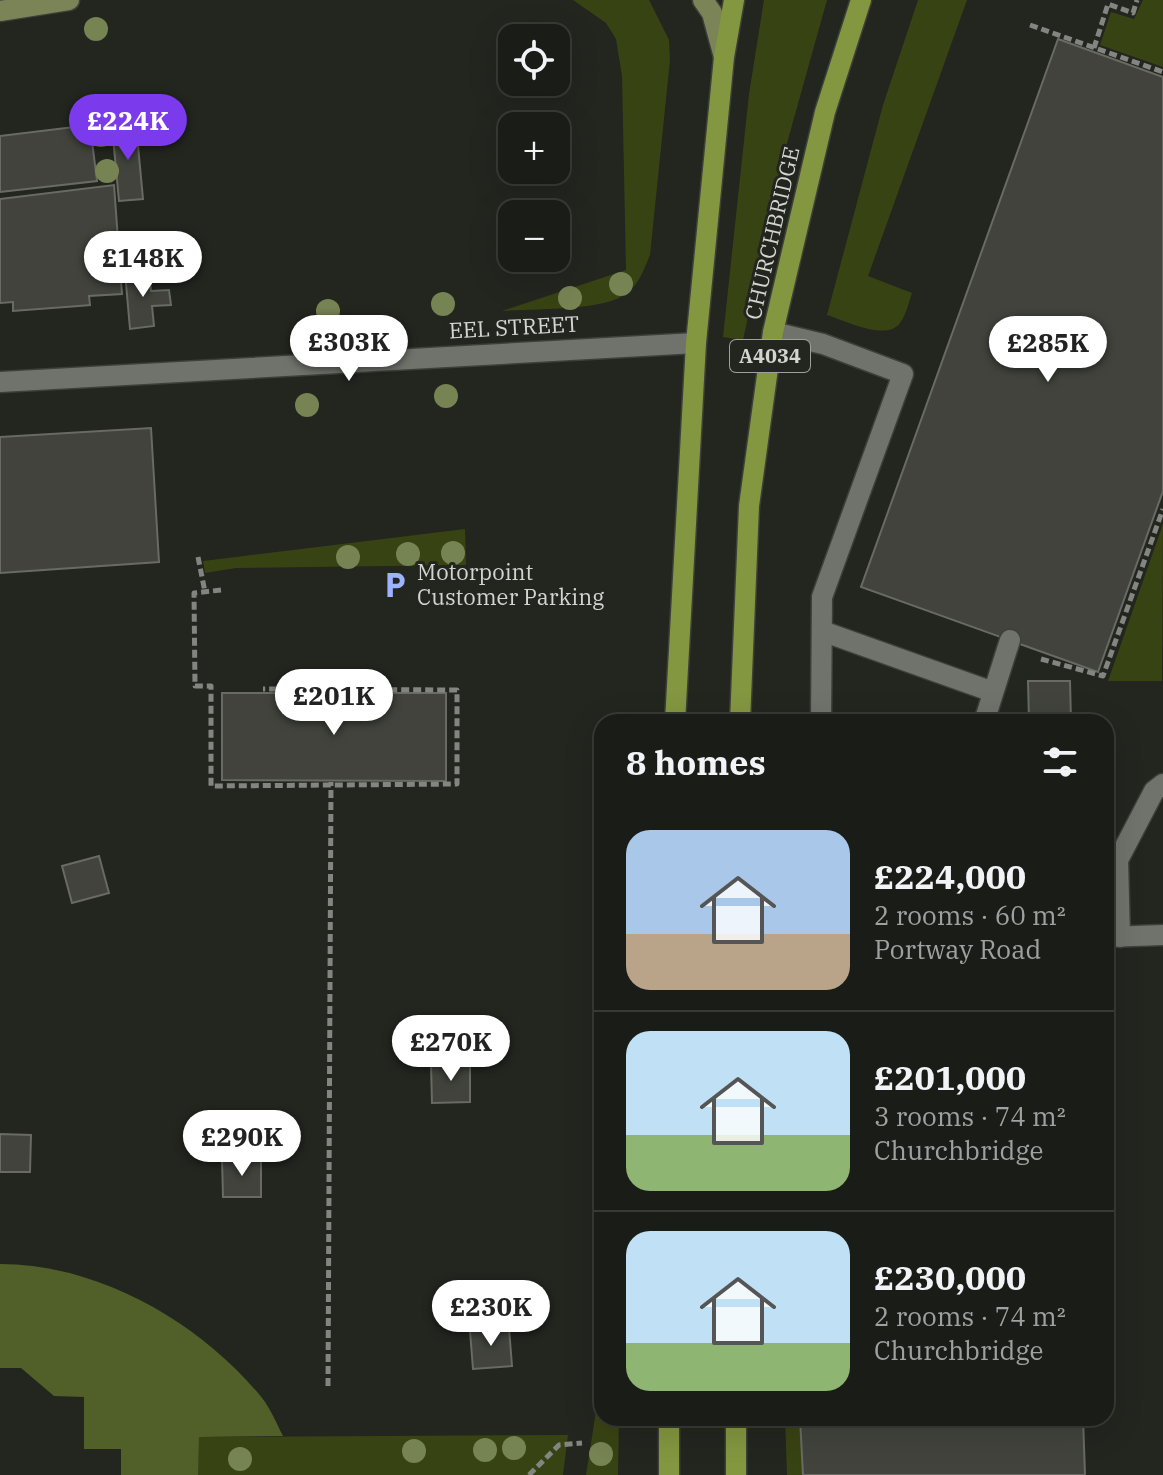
<!DOCTYPE html>
<html lang="en">
<head>
<meta charset="utf-8">
<style>
  body { margin:0; font-family:"IBM Plex Serif",serif; background:#272924; color:#f1f3f6; height:100vh; display:flex; flex-direction:column; font-size:30px; white-space:nowrap }
  * { box-sizing:border-box; margin:0 }
  p { font-size:26px; color:#9fa1a1 }
  .icon { flex:none; width:44px; height:44px; fill:none; stroke:currentColor; stroke-width:2; stroke-linecap:round; stroke-linejoin:round }
  .map { position:relative; flex:1; overflow:hidden }
  .details { position:absolute; left:594px; top:714px; width:520px; height:712px; display:flex; flex-direction:column; background:#1a1c17; border-radius:24px; box-shadow:0 8px 32px #0002,0 0 0 2px #383a36 }
  .details>* { flex:none }
  .tools { position:absolute; left:498px; top:24px; display:grid; gap:16px }
  .tools a { display:grid; place-items:center; width:72px; height:72px; border-radius:16px; background:#1a1c17; box-shadow:0 8px 32px #0002,0 0 0 2px #383a36; font-size:40px }
  .price { position:absolute; translate:-50% -68px; padding:0 18px; border-radius:28px; background:#fff; color:#222; font-size:26px; line-height:52px; filter:drop-shadow(0 2px 4px #0008) }
  .price::after { content:''; position:absolute; left:50%; top:48px; width:24px; height:18px; margin-left:-12px; background:inherit; clip-path:polygon(0 0,100% 0,50% 100%) }
  .price.active { background:#7c3aed; color:#fff }
  ul { padding:0; list-style:none }
  li { display:flex; align-items:center; gap:24px; height:200px; padding:0 32px }
  li+li { border-top:2px solid #383a36 }
  li span { display:grid; place-items:center; flex:none; width:224px; height:160px; border-radius:24px; color:#555 }
  li>.icon { margin-inline-start:auto }
  span .icon { width:96px; height:96px; fill:#fffc; stroke-width:1 }
  li b { font-size:34px }
  h2 { display:flex; justify-content:space-between; align-items:center; height:96px; padding:0 32px; font-size:34px }
  .map>svg:first-child { display:block }
  .green { fill:#384314 }
  .forest { fill:#515f28 }
  .building { fill:#41433c; stroke:#686a63; stroke-width:2 }
  .lines { fill:none; stroke-linecap:round; stroke-linejoin:round }
  .lane-casing { stroke:#3d3f39; stroke-width:23 }
  .street-casing { stroke:#3d3f39; stroke-width:23 }
  .secondary-casing { stroke:#3d3f39; stroke-width:23 }
  .primary-casing { stroke:#3d3f39; stroke-width:23 }
  .path { stroke:#838580; stroke-width:5; stroke-dasharray:8 4; stroke-linecap:butt }
  .lane { stroke:#70736b; stroke-width:20 }
  .street { stroke:#70736b; stroke-width:20 }
  .secondary { stroke:#7a8456; stroke-width:20 }
  .primary { stroke:#839640; stroke-width:20 }
  .tree { fill:#768353 }
  .labels { text-anchor:middle; stroke-width:6; stroke-linejoin:round; paint-order:stroke }
  .shield { fill:#23251f; stroke:#9ea09c; stroke-width:2 }
  .shield-label { font-size:20px; font-weight:bold; fill:#d3d5d1 }
  .street-label { font-size:22px; fill:#d3d5d1; stroke:#23251f }
  .poi-label { font-size:22px; fill:#d3d5d1; stroke:#23251f; text-anchor:start }
</style>
</head>
<body>
<div class="map">
<svg width="1163" height="1475" viewBox="0 0 1163 1475">
  <rect width="100%" height="100%" fill="#23251f"/>
  <g class="green">
    <path d="M 573,0 L 649,0 L 669,40 L 670,60 L 650,255 C 644,269 639,284 627,293 C 604,312 533,308 502,311 L 626,270 L 622,76 L 616,39 L 606,23 Z"/>
    <polygon points="764,0 827,0 782,161 743,340 723,337 749,94"/>
    <path d="M 918,0 L 967,0 L 868,276 L 912,293 C 909,302 906,315 900,323 C 886,342 844,320 827,315 L 883,105 Z"/>
    <polygon points="1143,0 1163,0 1163,67 1100,45 1111,12 1134,19"/>
    <polygon points="1163,524 1162,681 1108,681"/>
    <polygon points="465,529 466,565 236,568 205,573 203,561"/>
    <polygon points="599,1392 602,1392 602,1418 619,1418 618,1475 586,1475"/>
    <polygon points="785,1418 800,1418 803,1475 787,1475"/>
    <polygon points="568,1435 563,1475 198,1475 198,1437"/>
  </g>
  <path class="forest" d="M 0,1264 C 97,1264 196,1320 258,1393 C 269,1405 276,1422 283,1436 L 199,1437 L 198,1475 L 121,1475 L 121,1449 L 84,1449 L 84,1397 L 54,1396 L 21,1368 L 0,1368 Z"/>
  <g class="building">
    <polygon points="1058,39 1163,77 1163,491 1098,672 861,587"/>
    <polygon points="136,124 143,199 119,201 112,126"/>
    <polygon points="90,125 97,181 0,192 0,136"/>
    <polygon points="114,185 122,294 89,296 90,305 79,306 13,311 13,302 0,303 0,199"/>
    <polygon points="149,270 151,291 169,290 171,305 152,306 154,326 130,329 125,272"/>
    <polygon points="151,428 159,562 0,573 0,437"/>
    <polygon points="1028,681 1070,681 1071,722 1029,722"/>
    <polygon points="222,693 446,693 446,781 222,780"/>
    <polygon points="99,856 109,893 72,903 62,866"/>
    <polygon points="470,1063 470,1102 432,1103 431,1064"/>
    <polygon points="0,1134 31,1135 30,1172 0,1172"/>
    <polygon points="261,1158 261,1197 223,1197 222,1159"/>
    <polygon points="509,1328 512,1366 473,1369 470,1331"/>
    <polygon points="800,1418 1083,1418 1085,1475 803,1475"/>
  </g>
  <g class="lines">
    <g class="lane-casing">
      <g id="lane">
        <polyline points="773,332 823,344 903,374 822,597 821,722"/>
        <polyline points="822,631 993,692"/>
        <polyline points="984,722 1010,640"/>
        <polyline points="1120,937 1118,860 1154,791 1163,784"/>
      </g>
    </g>
    <g class="street-casing">
      <g id="street">
        <polyline points="0,382 696,343"/>
        <polyline points="1106,937 1163,935"/>
      </g>
    </g>
    <g class="secondary-casing">
      <g id="secondary">
        <polyline points="703,0 712,13 724,57"/>
        <polyline points="0,11 69,0"/>
      </g>
    </g>
    <g class="primary-casing">
      <g id="primary">
        <polyline points="675,722 696,343 724,57 734,0"/>
        <polyline points="740,722 749,506 773,332 825,112 861,0"/>
        <polyline points="669,1475 669,1418"/>
        <polyline points="736,1475 736,1418"/>
      </g>
    </g>
    <g class="path">
      <polyline points="1030,25 1163,72"/>
      <polyline points="1094,48 1108,4 1133,13 1137,0"/>
      <polyline points="198,557 205,592"/>
      <polyline points="221,590 194,593 195,686 211,686 211,786 457,784 457,690 263,689"/>
      <polyline points="1041,659 1103,676 1163,509"/>
      <polyline points="328,1386 331,782"/>
      <polyline points="529,1475 559,1445 582,1443"/>
    </g>
    <use href="#lane" class="lane"/>
    <use href="#street" class="street"/>
    <use href="#secondary" class="secondary"/>
    <use href="#primary" class="primary"/>
  </g>
  <g class="tree">
    <circle cx="96" cy="29" r="12"/>
    <circle cx="101" cy="135" r="12"/>
    <circle cx="107" cy="171" r="12"/>
    <circle cx="621" cy="284" r="12"/>
    <circle cx="570" cy="298" r="12"/>
    <circle cx="443" cy="304" r="12"/>
    <circle cx="328" cy="311" r="12"/>
    <circle cx="446" cy="396" r="12"/>
    <circle cx="307" cy="405" r="12"/>
    <circle cx="453" cy="553" r="12"/>
    <circle cx="408" cy="554" r="12"/>
    <circle cx="348" cy="557" r="12"/>
    <circle cx="514" cy="1448" r="12"/>
    <circle cx="485" cy="1450" r="12"/>
    <circle cx="414" cy="1451" r="12"/>
    <circle cx="601" cy="1454" r="12"/>
    <circle cx="240" cy="1459" r="12"/>
  </g>
  <defs>
    <g id="parking-bare" transform="scale(2.16)"><path d="M-3.5-5.5H1a3.5 3.5 0 0 1 0 7H-1V5.5H-3.5ZM-1-3.4V-.6H.8a1.4 1.4 0 0 0 0-2.8Z" fill="#9eb3fd" stroke="#23251f" stroke-width="2.5" paint-order="stroke"/></g>
  </defs>
  <g fill-rule="evenodd">
    <use href="#parking-bare" x="395" y="585"/>
  </g>
  <g class="labels">
    <rect class="shield" x="730" y="340" width="80" height="32" rx="6"/>
    <g class="shield-label">
      <text x="770" y="363">A4034</text>
    </g>
    <g class="street-label">
      <text transform="translate(772 233) rotate(-77)" y="8">CHURCHBRIDGE</text>
      <text transform="translate(514 327) rotate(-3)" y="8">EEL STREET</text>
    </g>
    <g class="poi-label">
      <text x="417" y="580">Motorpoint<tspan x="417" dy="25">Customer Parking</tspan></text>
    </g>
  </g>
</svg>
<div class="tools">
<a><svg class="icon" aria-label="locate" viewBox="0 0 24 24"><circle cx="12" cy="12" r="6"/><path d="M12 2v4M12 18v4M2 12h4M18 12h4"/></svg></a>
<a>+</a>
<a>−</a>
</div>
<b class="price active" style="left:128px;top:162px">£224K</b>
<b class="price" style="left:143px;top:299px">£148K</b>
<b class="price" style="left:349px;top:383px">£303K</b>
<b class="price" style="left:1048px;top:384px">£285K</b>
<b class="price" style="left:334px;top:737px">£201K</b>
<b class="price" style="left:451px;top:1083px">£270K</b>
<b class="price" style="left:242px;top:1178px">£290K</b>
<b class="price" style="left:491px;top:1348px">£230K</b>
<section class="details">
<h2>8 homes<svg class="icon" aria-label="filters" viewBox="0 0 24 24"><path d="M4 7h16M4 17h16"/><circle cx="9" cy="7" r="2"/><circle cx="15" cy="17" r="2"/></svg></h2>
<ul>
<li><span style="background:linear-gradient(#a9c7e8 65%,#b9a48a 0)"><svg class="icon" aria-label="home" viewBox="0 0 24 24"><path d="M3 11l9-7 9 7M6 9v11h12V9"/></svg></span><div><b>£224,000</b><p>2 rooms · 60 m²</p><p>Portway Road</p></div></li>
<li><span style="background:linear-gradient(#bfe0f5 65%,#8fb573 0)"><svg class="icon" aria-label="home" viewBox="0 0 24 24"><path d="M3 11l9-7 9 7M6 9v11h12V9"/></svg></span><div><b>£201,000</b><p>3 rooms · 74 m²</p><p>Churchbridge</p></div></li>
<li><span style="background:linear-gradient(#bfe0f5 70%,#8fb573 0)"><svg class="icon" aria-label="home" viewBox="0 0 24 24"><path d="M3 11l9-7 9 7M6 9v11h12V9"/></svg></span><div><b>£230,000</b><p>2 rooms · 74 m²</p><p>Churchbridge</p></div></li>
</ul>
</section>
</div>
</body>
</html>
